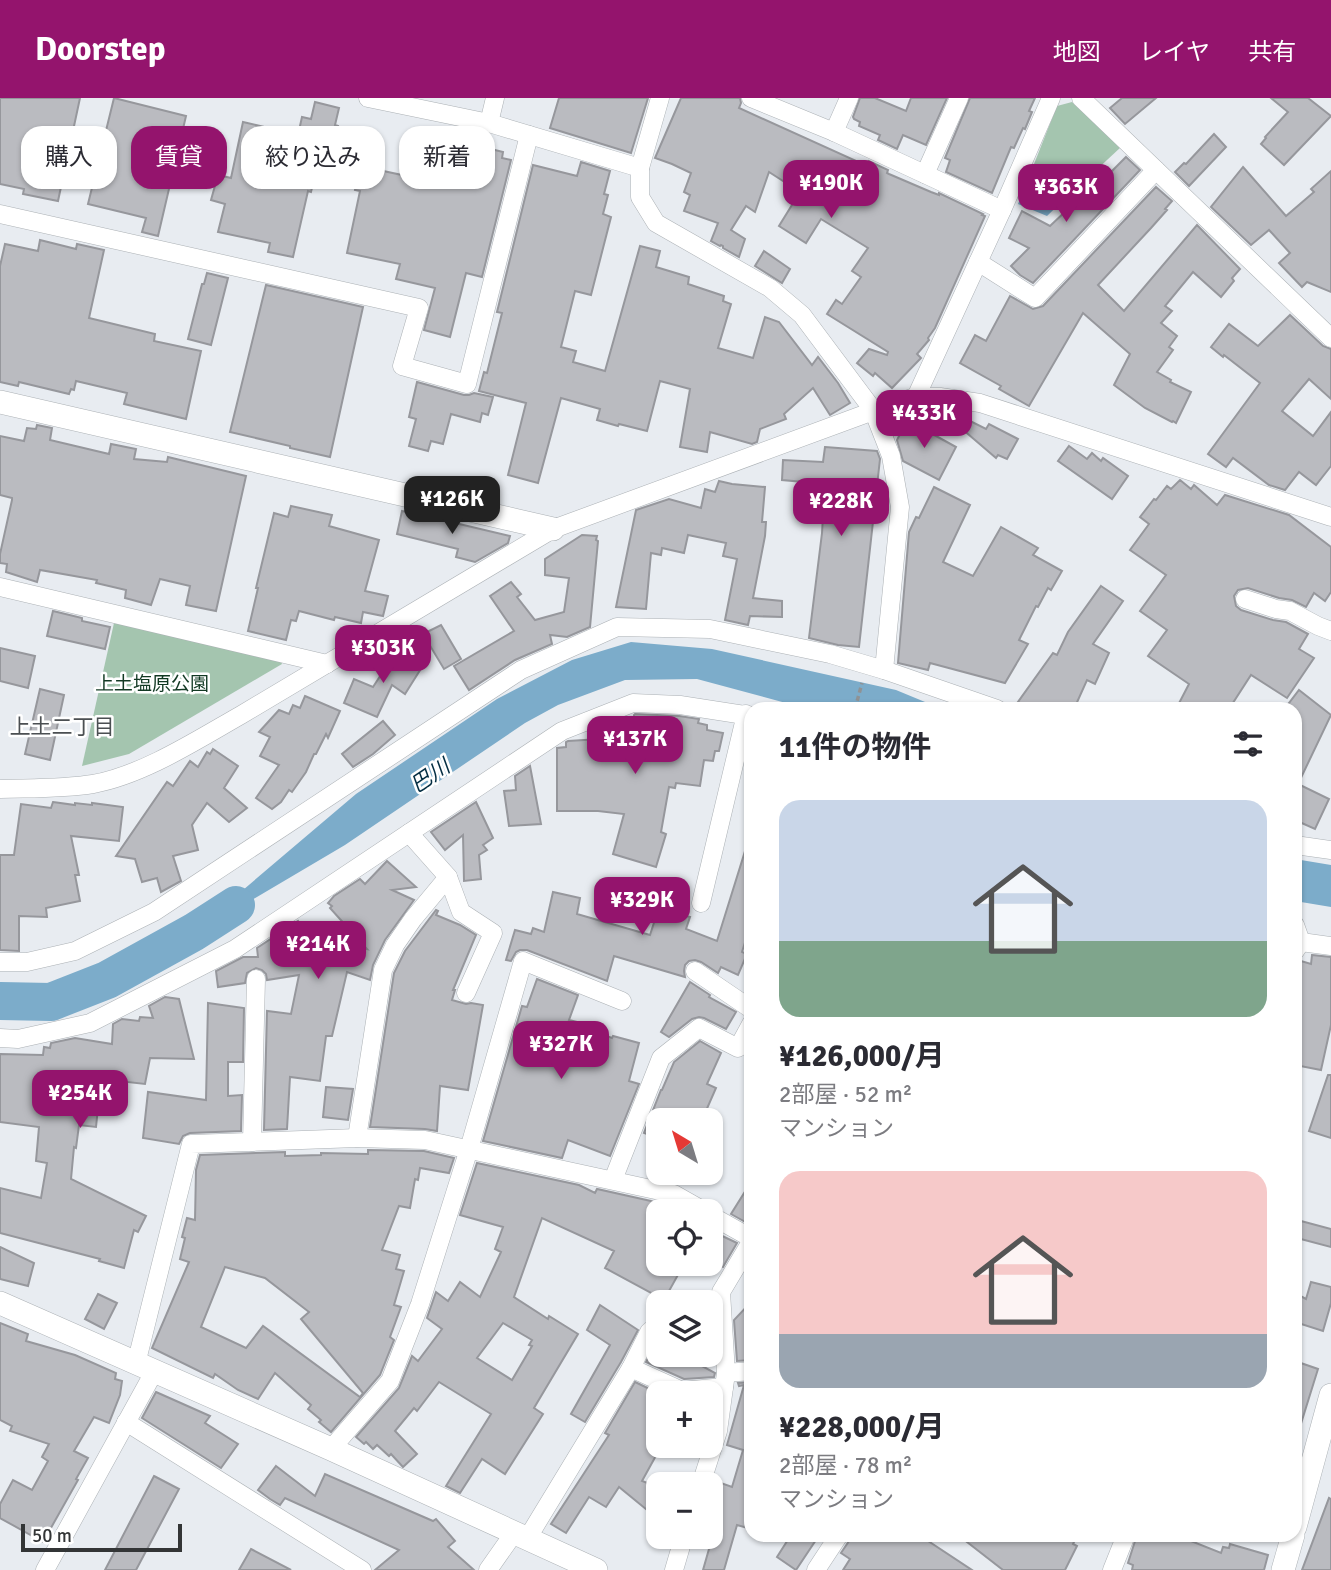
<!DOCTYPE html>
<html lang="ja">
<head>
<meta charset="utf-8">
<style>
  body { margin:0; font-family:Signika,"Noto Sans JP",sans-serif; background:#f7f7f7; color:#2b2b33; height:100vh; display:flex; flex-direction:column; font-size:26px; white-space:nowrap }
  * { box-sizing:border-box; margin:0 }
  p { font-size:23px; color:#7c7c81 }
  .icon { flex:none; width:38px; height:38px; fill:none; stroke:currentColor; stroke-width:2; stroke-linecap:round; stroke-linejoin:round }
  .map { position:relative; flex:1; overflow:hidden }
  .details { position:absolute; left:744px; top:604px; width:558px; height:840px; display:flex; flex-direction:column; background:#fff; border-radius:21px; box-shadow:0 2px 5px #0004 }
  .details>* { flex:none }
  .hud { position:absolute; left:21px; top:28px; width:618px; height:63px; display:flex; gap:14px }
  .needle { width:46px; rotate:322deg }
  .fabs { position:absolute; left:646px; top:1010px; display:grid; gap:14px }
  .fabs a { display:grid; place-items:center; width:77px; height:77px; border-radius:14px; background:#fff; box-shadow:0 2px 5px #0004; font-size:35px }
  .scale { position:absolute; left:21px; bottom:18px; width:161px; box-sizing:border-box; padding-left:7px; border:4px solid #333536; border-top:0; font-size:19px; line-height:24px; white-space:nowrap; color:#333536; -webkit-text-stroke:5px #fff; paint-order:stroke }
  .price { position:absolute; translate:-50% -60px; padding:0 16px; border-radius:14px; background:#94146d; color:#fff; font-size:23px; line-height:46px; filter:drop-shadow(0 2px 4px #0008) }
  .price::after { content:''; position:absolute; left:50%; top:42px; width:21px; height:16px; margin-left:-10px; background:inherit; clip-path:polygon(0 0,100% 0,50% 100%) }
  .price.active { background:#222; color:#fff }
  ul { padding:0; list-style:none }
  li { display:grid; align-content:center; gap:14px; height:371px; padding:0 35px }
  li span { display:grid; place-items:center; height:217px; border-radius:21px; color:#555 }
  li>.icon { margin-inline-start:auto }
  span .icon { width:126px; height:126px; fill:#fffc; stroke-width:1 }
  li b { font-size:30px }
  h2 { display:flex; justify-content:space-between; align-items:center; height:84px; padding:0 35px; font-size:30px }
  .tag { padding:0 24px; border-radius:21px; background:#fff; box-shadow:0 2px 5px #0004; font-size:24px; line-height:63px }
  .tag.active { background:#94146d; color:#fff }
  header { display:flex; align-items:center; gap:42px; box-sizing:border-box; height:98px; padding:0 35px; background:#94146d; color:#fff }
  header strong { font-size:33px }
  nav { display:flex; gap:38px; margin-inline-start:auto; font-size:24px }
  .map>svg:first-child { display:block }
  .green { fill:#a4c5af }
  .water { fill:#7cacca }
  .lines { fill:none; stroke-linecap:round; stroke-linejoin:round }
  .river { stroke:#7cacca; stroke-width:38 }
  .building { fill:#babbc0; stroke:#96979c; stroke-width:2; fill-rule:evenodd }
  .minor-casing { stroke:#acb1b5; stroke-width:19 }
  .tertiary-casing { stroke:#acb1b5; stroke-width:24 }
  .path { stroke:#8f9295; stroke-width:3.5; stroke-dasharray:5 3.5; stroke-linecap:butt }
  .minor { stroke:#fff; stroke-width:18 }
  .tertiary { stroke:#fff; stroke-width:23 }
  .labels { text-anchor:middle; stroke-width:5; stroke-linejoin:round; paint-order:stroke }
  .park-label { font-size:19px; fill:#123923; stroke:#fff }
  .neighbourhood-label { font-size:21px; fill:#4b4f52; stroke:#fff }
  .water-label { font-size:21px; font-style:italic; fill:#042e43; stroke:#fff }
</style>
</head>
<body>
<header>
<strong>Doorstep</strong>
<nav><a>地図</a><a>レイヤ</a><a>共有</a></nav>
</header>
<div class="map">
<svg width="1331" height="1472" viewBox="0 0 1331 1472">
  <rect width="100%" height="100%" fill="#e8ecf1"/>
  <g class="green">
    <polygon points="1072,4 1121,49 1078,89 1032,71 1057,8"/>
    <polygon points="114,525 280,561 282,566 129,656 82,668"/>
  </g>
  <g class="water">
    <polygon points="1032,74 1075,91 1047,118 1018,106"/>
    <polygon points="631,544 712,551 896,592 942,611 808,611 697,581 625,582 558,607 525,625 345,747 184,842 356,696 497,601 572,562"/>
    <polygon points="1295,761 1331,767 1331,809 1295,803"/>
  </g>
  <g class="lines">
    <polyline class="river" points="0,903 51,904 107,882 194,834 236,807"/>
  </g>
  <g class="building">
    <polygon points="0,0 80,0 58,103 23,96 24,91 0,86"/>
    <polygon points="114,0 186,18 158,138 142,134 146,120 88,106"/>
    <polygon points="559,0 648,0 631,55 550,30"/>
    <polygon points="681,0 740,0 741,5 739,10 867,68 869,63 888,72 887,75 889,76 931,94 939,97 939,95 983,116 982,117 985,118 935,230 928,240 929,242 917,256 921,260 892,290 875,275 873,278 857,265 869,251 887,257 888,254 827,216 836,202 842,206 861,179 852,173 868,150 821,121 806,145 779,128 800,94 769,74 755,114 746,108 731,132 745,141 739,159 723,150 723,148 721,147 720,148 711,143 718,125 684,113 690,97 684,94 691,75 672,66 655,60"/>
    <polygon points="860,0 875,0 906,13 911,0 947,0 926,47 903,37 897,51 878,42 880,37 859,28 860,24 854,21 853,19"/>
    <polygon points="970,0 1035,0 1029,13 1032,14 1025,31 1023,30 1014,50 1011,49 992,95 946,74 950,62 945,60"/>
    <polygon points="1122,0 1156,0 1125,26 1110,10"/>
    <polygon points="1271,0 1308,0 1331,18 1284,67 1261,46 1266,40 1265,39 1288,14"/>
    <polygon points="315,4 339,10 335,27 338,28 331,58 320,56 311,94 308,93 293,159 268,154 270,145 218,134 225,106 211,102 218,77 231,80 243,24 298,37 302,19 311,21"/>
    <polygon points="1214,36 1226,49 1189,88 1175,74 1184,65 1186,66"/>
    <polygon points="479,48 503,54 502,60 511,62 482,179 466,175 450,239 424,232 435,190 396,181 400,166 347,155 360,93 355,92 360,68 416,80 421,64 427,65 428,62 472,74"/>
    <polygon points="1126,59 1140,72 1033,185 1020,177 1011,168 1029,150 1009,140 1022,113 1050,128 1104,77 1106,79"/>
    <polygon points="581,64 610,73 604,96 608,97 603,116 611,119 591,197 575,193 561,249 576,253 573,264 605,273 640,148 660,153 656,169 689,179 688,186 724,198 723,203 731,206 718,250 753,260 765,219 779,224 812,267 818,259 838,285 850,305 830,317 813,290 784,316 786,321 760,331 757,344 752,346 710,334 707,354 680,349 690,291 660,283 647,333 619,326 618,328 597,322 600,311 561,300 538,385 508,377 526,305 479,293 484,274 487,275 502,215 497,214 499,206 533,67 577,78"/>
    <polygon points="1243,69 1286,118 1314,94 1311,91 1331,73 1331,194 1307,184 1302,189 1279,165 1290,155 1269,132 1251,147 1211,109"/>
    <polygon points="1156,89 1172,103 1165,111 1167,112 1151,130 1098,187 1124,213 1197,127 1240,171 1232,180 1234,183 1221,199 1193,174 1165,208 1172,213 1161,225 1177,238 1169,249 1173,252 1157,274 1171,282 1170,284 1191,294 1176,325 1173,323 1172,324 1145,310 1114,287 1130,256 1083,215 1029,308 999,291 1001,288 960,265 975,237 986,243 1010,198 1033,211 1043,208"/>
    <polygon points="40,142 76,151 77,146 104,152 89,220 155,236 154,243 201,253 186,321 124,306 127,295 76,283 74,292 71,291 69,296 19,284 18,288 0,284 0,168 5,146 38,153"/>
    <polygon points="764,153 790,171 782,185 755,168"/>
    <polygon points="207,175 228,180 211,247 188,241 202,186 204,186"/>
    <polygon points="266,187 363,209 330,359 290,350 290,348 230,334"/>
    <polygon points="1290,217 1323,248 1331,251 1331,301 1309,281 1282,313 1313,338 1331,314 1331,368 1316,387 1299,374 1285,392 1269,387 1233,360 1226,369 1208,356 1260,285 1224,257 1223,259 1211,249 1229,226 1258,248"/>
    <polygon points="417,284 464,297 469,297 474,295 493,299 488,317 482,315 480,324 451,316 443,346 431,343 428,353 409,348 416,321 409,319"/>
    <polygon points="950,313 986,331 989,326 1018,341 1007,361 998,357 996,360 947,318"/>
    <polygon points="907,322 956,349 939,382 903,363 897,342"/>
    <polygon points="37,327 52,330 50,342 109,356 111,346 136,351 134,361 167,364 168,359 246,378 216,513 186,507 190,488 160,481 151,507 125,500 126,492 96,485 97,482 40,472 37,484 6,474 7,466 0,465 0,456 12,402 12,400 0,397 0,338 24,343 27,330 36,331"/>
    <polygon points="1069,348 1087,361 1092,355 1101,363 1103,360 1128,378 1112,401 1058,363"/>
    <polygon points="825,349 877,353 880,361 859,549 838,547 809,540 822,435 824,401 814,400 815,385 782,382 783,362 823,364"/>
    <polygon points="1180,382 1191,391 1194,387 1217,407 1225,397 1289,417 1331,449 1331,494 1325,503 1314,495 1306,509 1292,502 1279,500 1248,490 1238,492 1234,498 1236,508 1241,512 1273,522 1286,524 1308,536 1299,551 1314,560 1287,600 1251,577 1229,611 1176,611 1189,586 1148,558 1167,532 1140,513 1166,477 1130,452 1149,426 1140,419 1154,401 1156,402 1167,388 1171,391"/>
    <polygon points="719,383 732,386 765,389 762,424 766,424 765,438 753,500 782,503 782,519 750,518 748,527 725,522 737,461 723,458 726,445 688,437 684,455 662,450 661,457 651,455 646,511 616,509 636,412 669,401 701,410 705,391 715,394"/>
    <polygon points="934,389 970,407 943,464 973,478 1001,429 1038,450 1033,457 1062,473 1051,492 1048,490 1038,509 1036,508 1019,542 1028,546 1005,585 930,565 928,572 898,565 909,434 916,419 919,420"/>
    <polygon points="291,408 332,417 329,428 379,442 365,493 388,498 383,518 363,514 361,525 335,519 334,522 299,513 296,523 291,522 286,542 248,533 258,490 256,490 274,415 288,419"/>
    <polygon points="402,413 455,425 510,438 508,445 475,464 456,459 458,451 397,436"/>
    <polygon points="582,437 597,438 596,442 598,443 590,529 567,539 550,537 552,546 515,562 469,592 454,568 514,533 490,498 511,484 521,496 517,499 535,522 564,514 569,480 545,477 545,461"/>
    <polygon points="1101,488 1123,503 1093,546 1109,555 1095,586 1087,582 1074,611 1032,611 1018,604 1053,555 1057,557 1068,534"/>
    <polygon points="53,513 82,520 82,523 110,529 105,551 47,538"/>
    <polygon points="441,527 461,561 444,571 423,536"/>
    <polygon points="0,550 35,558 28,590 0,583"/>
    <polygon points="397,552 422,569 405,596 392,587 377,619 344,605 354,581 373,589"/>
    <polygon points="40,591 64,597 50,662 25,656"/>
    <polygon points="1299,592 1331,617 1298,686 1329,701 1315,731 1295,722 1295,611 1288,611 1286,609"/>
    <polygon points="305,598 340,613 328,640 326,636 316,656 314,656 306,674 292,694 289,692 281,704 272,711 256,700 279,667 260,658 270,639 259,634 279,612 289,616 293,607 300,610"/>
    <polygon points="635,616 679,618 699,621 698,625 707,627 707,632 723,635 719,653 715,653 713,663 704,662 700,688 676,685 675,690 669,689 661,734 666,736 656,769 613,756 624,716 598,713 557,713 557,650 566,649 566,644 568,643 600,641 600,630 603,629 635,626 634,617"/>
    <polygon points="383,623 395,637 373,656 353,669 342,656"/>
    <polygon points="213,651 238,668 224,690 247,710 229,724 207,705 192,727 198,752 173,758 181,783 161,794 157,780 142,784 135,761 116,758 167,684 173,688 190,663 198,669 207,654 210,656"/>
    <polygon points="530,668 541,726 509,728 504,693 516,692 515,678"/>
    <polygon points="53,704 75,707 75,705 92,707 92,705 123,709 119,743 71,738 79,777 75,777 80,803 46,810 47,819 19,818 19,853 0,852 0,757 14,757 21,706 51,710"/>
    <polygon points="476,704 493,740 483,747 487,752 479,757 481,781 464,783 463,737 445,752 431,734"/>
    <polygon points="746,750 751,751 751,826 742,854 747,856 738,877 721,869 718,875 701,864 695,862 689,863 685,867 684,873 685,879 614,858 607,883 527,852 520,852 516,854 511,863 506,862 515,832 531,836 533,830 544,834 553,794 580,800 577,816 650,837 661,803 688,812 686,818 690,819 686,831 717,843"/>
    <polygon points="387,763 416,789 392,792 414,802 385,842 373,867 370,882 347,874 332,938 326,938 320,983 290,979 287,1031 264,1032 267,913 291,916 299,877 267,882 266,876 262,872 256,870 247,875 245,885 218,889 216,873 243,859 258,859 257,850 298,823 307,837 367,851 330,810 332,808 328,805 334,798 360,781 365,786"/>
    <polygon points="436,812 438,813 436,817 460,827 476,837 453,892 455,892 452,902 466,906 471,905 483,907 468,992 440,988 437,1033 425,1031 370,1029 394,875 405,853"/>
    <polygon points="1312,857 1331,859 1331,927 1321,972 1295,967 1295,864 1301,863 1311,866"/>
    <polygon points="537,881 578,897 569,922 577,924 576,927 612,940 613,938 639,945 629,983 639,986 610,1058 568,1042 562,1060 483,1043 522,908 527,909"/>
    <polygon points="690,884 710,897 709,899 736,914 726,931 704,920 699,919 692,921 669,939 661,934"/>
    <polygon points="165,899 179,901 194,961 150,960 145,986 101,981 96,1029 79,1027 76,1050 74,1049 71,1081 146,1118 138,1134 134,1132 124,1170 99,1163 100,1161 0,1135 0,1090 41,1100 47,1065 36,1063 39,1029 0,1024 0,956 43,957 44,949 50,950 51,945 75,940 112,946 113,926 122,921 139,923 140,919 153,920 149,908"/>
    <polygon points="208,905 244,910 243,964 228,964 228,998 242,997 241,1033 190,1035 183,1038 179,1046 143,1040 148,994 206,1002"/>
    <polygon points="700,943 721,955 707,986 716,990 702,1022 658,1022 658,1040 644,1035 661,992 662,992 674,964"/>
    <polygon points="1328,977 1331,977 1331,1040 1309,1033"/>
    <polygon points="326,989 353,991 348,1022 323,1019"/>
    <path d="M 368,1052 L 424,1053 L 454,1060 L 449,1075 L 420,1070 L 418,1082 L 415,1081 L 410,1110 L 399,1108 L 382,1152 L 400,1157 L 396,1171 L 404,1173 L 394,1207 L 401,1209 L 390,1239 L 394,1242 L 380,1277 L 331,1334 L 319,1324 L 321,1322 L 308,1311 L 311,1307 L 275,1275 L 258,1301 L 238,1292 L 215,1276 L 213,1280 L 152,1250 L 189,1164 L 180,1161 L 185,1140 L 182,1139 L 187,1120 L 195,1122 L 196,1072 L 200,1057 L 285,1054 L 285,1058 L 321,1057 L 321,1055 L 368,1056 ZM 225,1169 L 265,1180 L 309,1214 L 301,1221 L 363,1295 L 360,1299 L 263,1228 L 246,1250 L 201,1229 Z"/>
    <path d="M 477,1065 L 579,1087 L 595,1095 L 597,1091 L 651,1103 L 658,1106 L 658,1166 L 684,1166 L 664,1202 L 605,1170 L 614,1153 L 542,1120 L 514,1199 L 548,1221 L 549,1218 L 578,1236 L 534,1310 L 543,1316 L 505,1376 L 482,1361 L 460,1395 L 446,1388 L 491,1316 L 439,1284 L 417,1313 L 414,1310 L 395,1333 L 417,1356 L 403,1369 L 391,1356 L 389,1358 L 377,1347 L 373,1351 L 366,1344 L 364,1346 L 356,1339 L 399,1290 L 412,1258 L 418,1263 L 442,1231 L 427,1220 L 436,1194 L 448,1203 L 460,1184 L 480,1199 L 501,1154 L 495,1151 L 503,1129 L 460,1117 ZM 503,1225 L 532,1242 L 529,1247 L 532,1248 L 512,1282 L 477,1260 Z"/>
    <polygon points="751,1084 751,1123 749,1126 731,1116"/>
    <polygon points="1301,1123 1331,1131 1331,1149 1297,1140"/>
    <polygon points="716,1135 737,1145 723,1169 710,1162 710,1146"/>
    <polygon points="0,1149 34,1165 28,1188 0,1181"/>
    <polygon points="1311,1184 1331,1189 1331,1205 1323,1233 1295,1224 1295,1195 1306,1201"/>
    <polygon points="98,1196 117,1205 104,1231 85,1221"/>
    <polygon points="751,1204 751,1262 737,1263 734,1222"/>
    <polygon points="600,1207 638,1232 621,1264 585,1324 571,1316 610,1247 587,1232"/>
    <polygon points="0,1225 28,1236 26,1243 75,1257 116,1275 115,1281 122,1283 120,1297 109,1325 94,1319 74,1353 88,1360 76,1381 78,1382 43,1444 0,1420 0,1406 13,1382 32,1392 48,1363 42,1359 49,1346 10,1333 12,1328 0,1322"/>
    <polygon points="657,1244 658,1256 680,1256 715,1275 714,1279 684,1281 646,1264"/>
    <polygon points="1295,1263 1318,1271 1299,1332 1295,1331"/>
    <polygon points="635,1284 658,1295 658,1310 650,1325 658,1328 658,1354 642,1383 658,1389 658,1421 619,1389 606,1409 589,1399 566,1435 551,1426 609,1337 605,1335"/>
    <polygon points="751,1284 751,1431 737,1427 724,1472 703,1472 715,1430 710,1429 710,1423 721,1385 732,1389 743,1352 727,1347 744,1287 739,1288 738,1285"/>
    <polygon points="156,1294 210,1318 205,1325 238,1346 221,1370 142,1320"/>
    <polygon points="276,1368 315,1398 325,1376 433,1423 436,1421 455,1443 448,1449 474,1472 375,1472 399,1452 285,1400 280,1407 270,1401 258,1392"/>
    <polygon points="154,1378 179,1391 136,1472 105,1472"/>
    <polygon points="1329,1400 1331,1401 1331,1472 1302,1472"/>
    <polygon points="791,1437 826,1437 822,1442 818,1439 796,1472 777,1459"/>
    <polygon points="850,1437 919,1437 972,1472 843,1472 850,1461 841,1455 849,1443"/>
    <polygon points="958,1437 1077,1437 1073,1446 1077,1448 1065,1472 1003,1472"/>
    <polygon points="1137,1437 1176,1437 1221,1455 1223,1449 1229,1450 1230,1446 1268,1457 1264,1472 1132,1472 1133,1467 1128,1465"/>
    <polygon points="251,1451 291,1472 239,1472"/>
  </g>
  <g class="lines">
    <g class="minor-casing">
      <g id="minor">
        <polyline points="368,0 489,25 640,70"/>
        <polyline points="660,0 640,70 640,99 656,125 770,190 802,217 873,312 891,358 900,409 884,572"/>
        <polyline points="751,0 834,34 1002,112"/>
        <polyline points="1081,0 1331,240"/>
        <polyline points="489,25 495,0"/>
        <polyline points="834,34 849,0"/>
        <polyline points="925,76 959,0"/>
        <polyline points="0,116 419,210 402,268 467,286 529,37"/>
        <polyline points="978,164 1035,200 1156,72"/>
        <polyline points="916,299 1002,112 1051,0"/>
        <polyline points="0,489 327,566"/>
        <polyline points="1245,501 1276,511 1290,513 1318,528 1331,533"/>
        <path d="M 0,691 C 31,690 62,691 93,686 C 143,677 197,642 241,617 L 553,431 L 895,305 L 916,299 L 940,299 L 980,305 L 1331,419"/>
        <polyline points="409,735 448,779 461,814 493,835 466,895"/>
        <polyline points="1295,747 1331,752"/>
        <polyline points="701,805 746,616"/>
        <polyline points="1295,827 1301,844 1295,853"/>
        <polyline points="1301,844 1331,848"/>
        <polyline points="0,864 27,864 75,853 154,814 521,572 617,529 710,531 830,556 884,572 997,611"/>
        <polyline points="695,873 751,911"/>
        <polyline points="0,940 18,941 90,925 235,851 562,633 633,605 680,607 751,618"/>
        <polyline points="357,1040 383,872 395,847 413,821 448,779"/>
        <polyline points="252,1044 256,881"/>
        <polyline points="613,1082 661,960 699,930 738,950 751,926"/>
        <polyline points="710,1117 751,1140"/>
        <polyline points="136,1266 191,1046 357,1040 425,1042 674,1096 704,1113"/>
        <polyline points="631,1270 682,1293 724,1289"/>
        <polyline points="726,1275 751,1273"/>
        <polyline points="126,1324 362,1472"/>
        <polyline points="331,1351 390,1283 420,1206 469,1051 523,863 622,903"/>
        <polyline points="701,1386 718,1333 726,1275 721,1194 751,1144"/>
        <polyline points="527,1441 631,1270 649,1234 658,1226"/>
        <polyline points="45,1472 154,1274"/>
        <polyline points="488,1472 514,1435"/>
        <polyline points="674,1472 684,1438"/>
        <polyline points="816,1472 839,1437"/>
        <polyline points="1112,1472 1126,1437"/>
      </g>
    </g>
    <g class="tertiary-casing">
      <g id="tertiary">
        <polyline points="0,304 553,431"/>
        <polyline points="0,1205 331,1351 596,1472"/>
        <polyline points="1295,1429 1331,1297"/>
        <polyline points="1283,1472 1293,1437"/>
      </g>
    </g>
    <polyline class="path" points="855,611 862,585"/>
    <use href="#minor" class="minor"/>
    <use href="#tertiary" class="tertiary"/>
  </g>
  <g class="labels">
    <g class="park-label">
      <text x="152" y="592">上土塩原公園</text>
    </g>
    <g class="neighbourhood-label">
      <text x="62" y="636">上土二丁目</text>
    </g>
    <g class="water-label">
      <text transform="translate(430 678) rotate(-34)" y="7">巴川</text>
    </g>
  </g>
</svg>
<div class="fabs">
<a><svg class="needle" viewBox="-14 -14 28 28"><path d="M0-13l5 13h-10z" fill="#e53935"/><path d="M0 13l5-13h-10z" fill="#7c7c81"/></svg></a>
<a><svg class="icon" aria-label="locate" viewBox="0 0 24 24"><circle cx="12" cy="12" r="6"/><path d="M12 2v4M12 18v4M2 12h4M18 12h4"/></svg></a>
<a><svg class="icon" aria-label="layers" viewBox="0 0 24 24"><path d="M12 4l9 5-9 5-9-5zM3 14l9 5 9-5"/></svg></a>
<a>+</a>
<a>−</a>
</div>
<div class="scale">50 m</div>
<b class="price" style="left:831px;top:122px">¥190K</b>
<b class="price" style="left:1066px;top:126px">¥363K</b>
<b class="price" style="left:924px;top:352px">¥433K</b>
<b class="price active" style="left:452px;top:438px">¥126K</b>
<b class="price" style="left:841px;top:440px">¥228K</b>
<b class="price" style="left:383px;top:587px">¥303K</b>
<b class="price" style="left:635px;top:678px">¥137K</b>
<b class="price" style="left:642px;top:839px">¥329K</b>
<b class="price" style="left:318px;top:883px">¥214K</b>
<b class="price" style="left:561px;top:983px">¥327K</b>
<b class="price" style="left:80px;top:1032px">¥254K</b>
<div class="hud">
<a class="tag">購入</a>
<a class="tag active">賃貸</a>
<a class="tag">絞り込み</a>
<a class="tag">新着</a>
</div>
<section class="details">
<h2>11件の物件<svg class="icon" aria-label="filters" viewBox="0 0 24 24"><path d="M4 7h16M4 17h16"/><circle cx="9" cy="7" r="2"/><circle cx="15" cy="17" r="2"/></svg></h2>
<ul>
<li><span style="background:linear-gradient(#c9d6e8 65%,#7fa58c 0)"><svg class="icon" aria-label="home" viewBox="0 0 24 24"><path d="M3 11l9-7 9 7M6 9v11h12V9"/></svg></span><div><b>¥126,000/月</b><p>2部屋 · 52 m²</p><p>マンション</p></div></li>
<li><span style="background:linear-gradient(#f6c9c9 75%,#9aa5b1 0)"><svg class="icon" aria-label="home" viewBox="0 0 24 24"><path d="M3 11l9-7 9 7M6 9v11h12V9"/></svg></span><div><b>¥228,000/月</b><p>2部屋 · 78 m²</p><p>マンション</p></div></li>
</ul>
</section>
</div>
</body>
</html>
